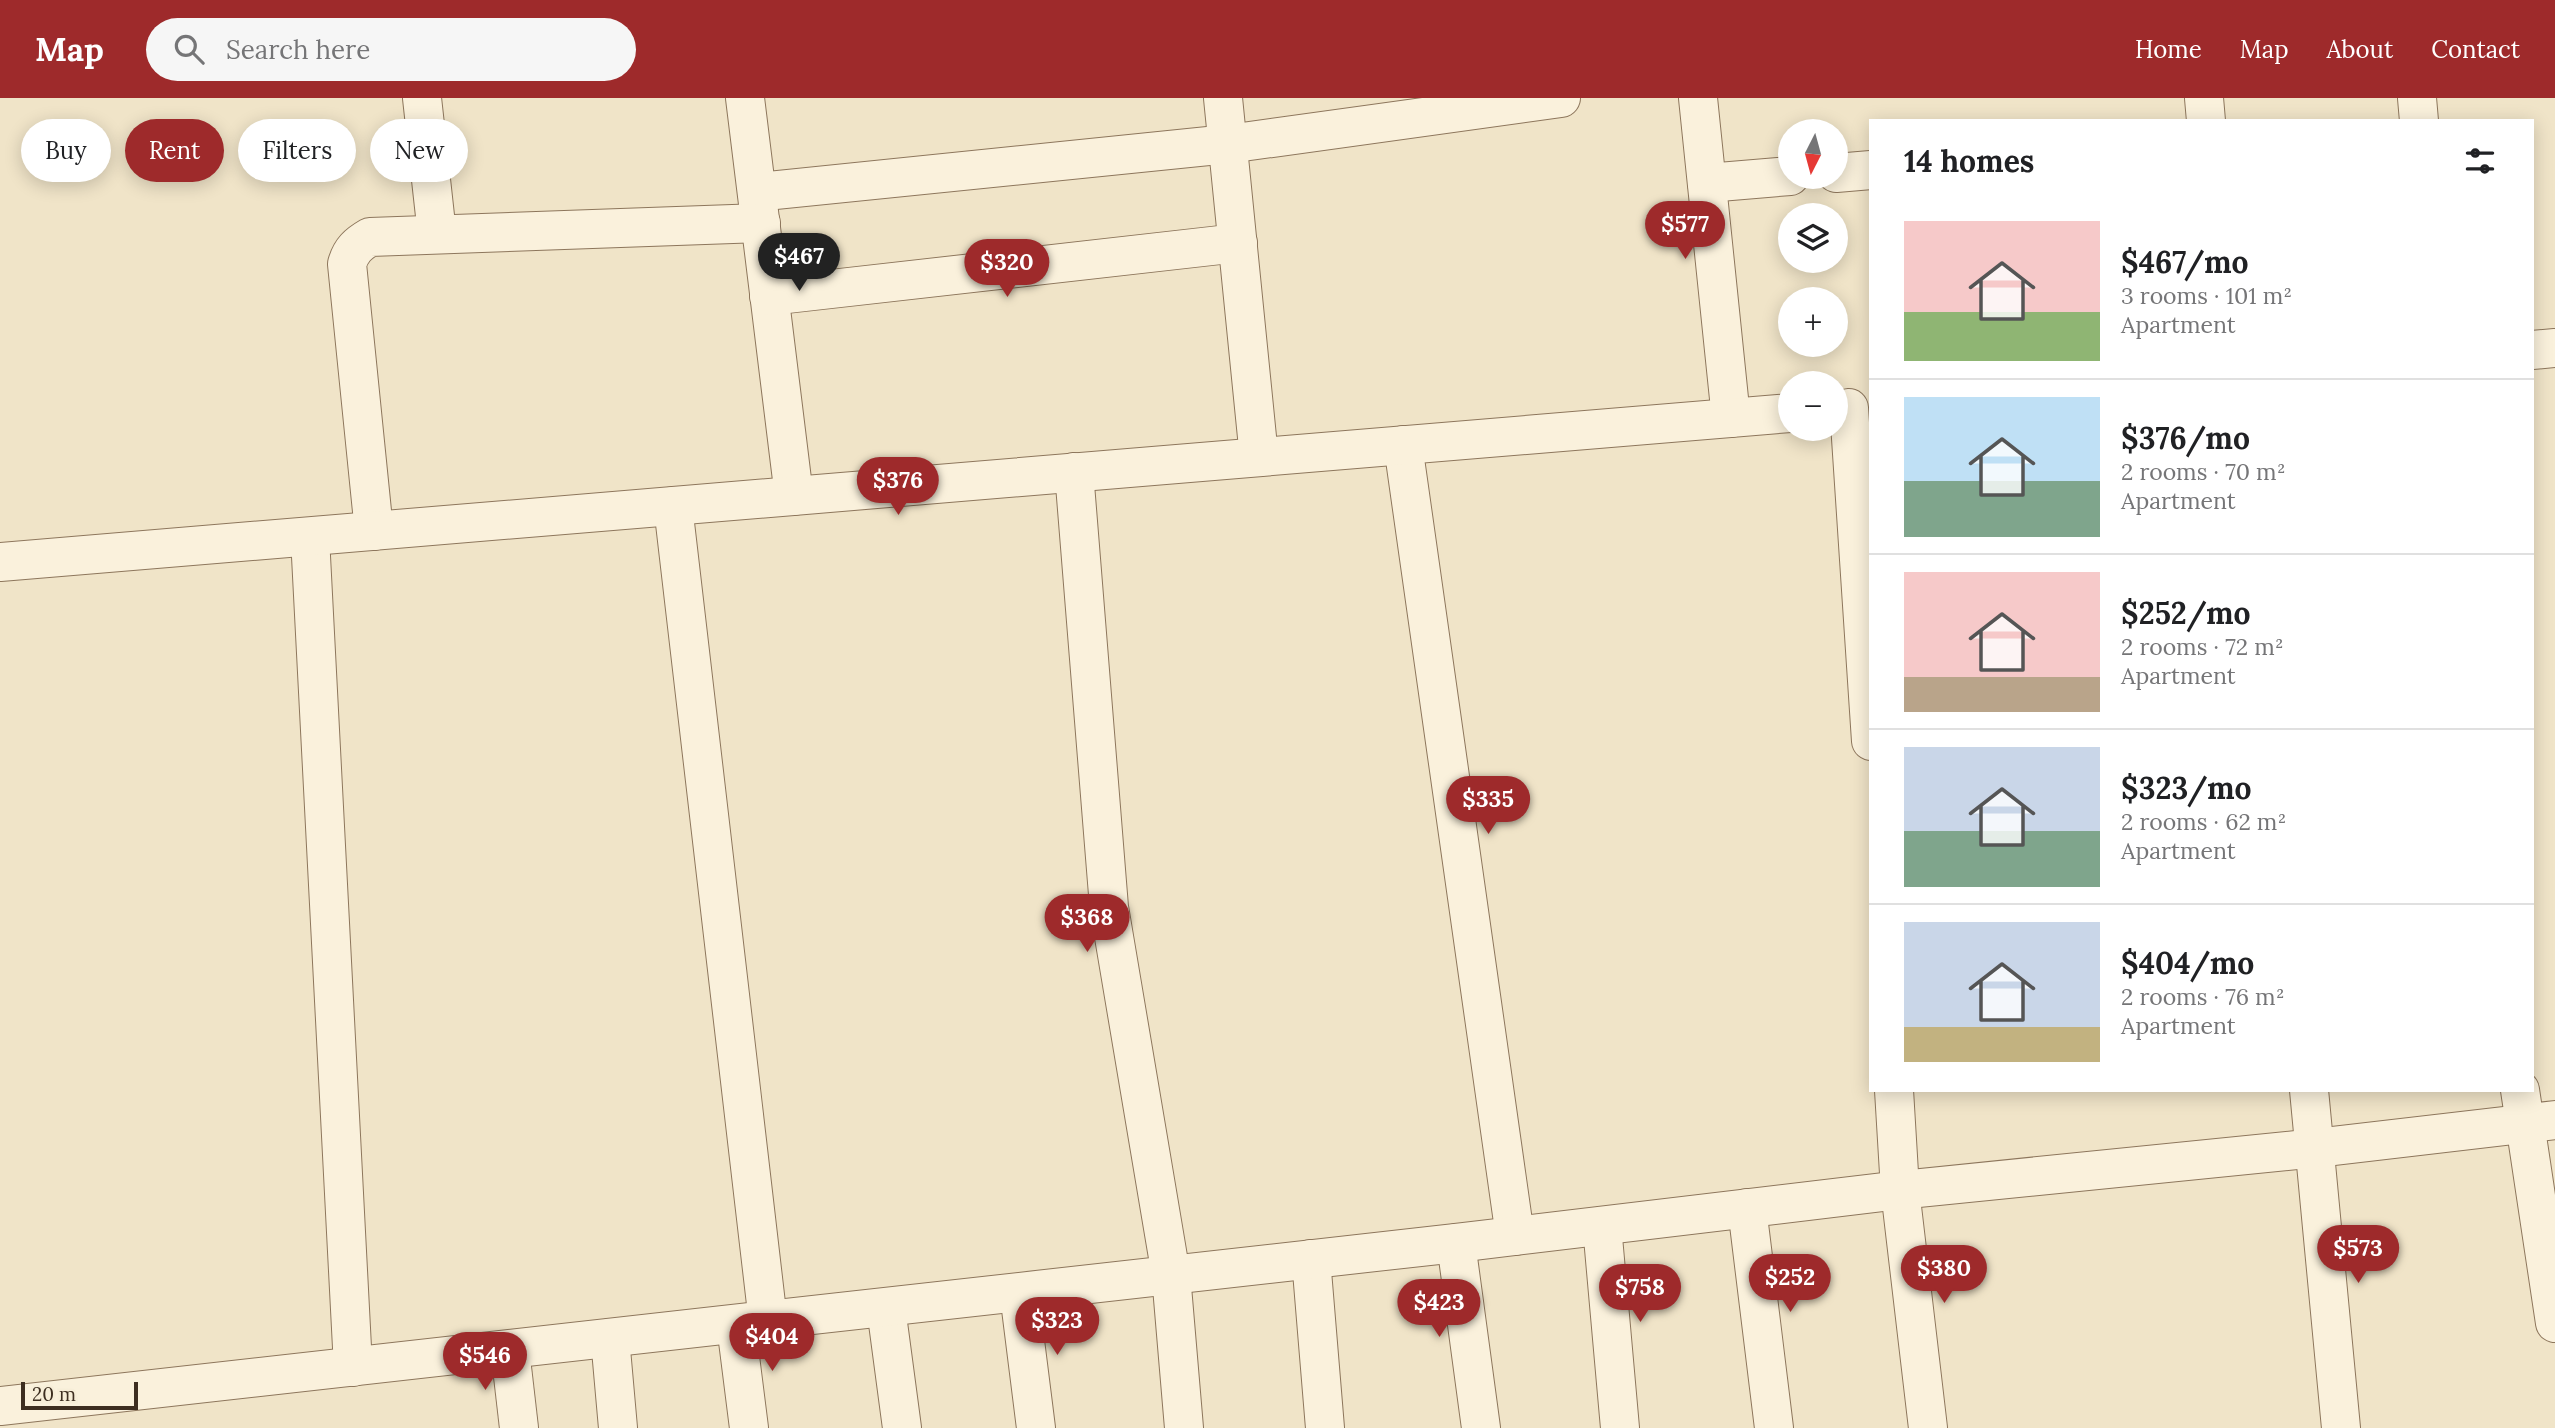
<!DOCTYPE html>
<html lang="en">
<head>
<meta charset="utf-8">
<style>
  body { margin:0; font-family:Lora,serif; background:#f6f6f6; color:#202124; height:100vh; display:flex; flex-direction:column; font-size:26px; white-space:nowrap }
  * { box-sizing:border-box; margin:0 }
  p { font-size:23px; color:#757577 }
  .icon { flex:none; width:38px; height:38px; fill:none; stroke:currentColor; stroke-width:2; stroke-linecap:round; stroke-linejoin:round }
  .map { position:relative; flex:1; overflow:hidden }
  .sheet { position:absolute; left:1869px; top:21px; width:665px; height:973px; display:flex; flex-direction:column; background:#fff; border-radius:0px; box-shadow:0 4px 18px #0003 }
  .sheet>* { flex:none }
  .top-card { position:absolute; left:21px; top:21px; width:665px; height:63px; display:flex; gap:14px }
  .needle { width:46px; rotate:186deg }
  .fabs { position:absolute; left:1778px; top:21px; display:grid; gap:14px }
  .fabs a { display:grid; place-items:center; width:70px; height:70px; border-radius:50%; background:#fff; box-shadow:0 4px 18px #0003; font-size:35px }
  .scale { position:absolute; left:21px; bottom:18px; width:117px; box-sizing:border-box; padding-left:7px; border:4px solid #3d2e20; border-top:0; font-size:19px; line-height:24px; white-space:nowrap; color:#3d2e20; -webkit-text-stroke:5px #f7eed8; paint-order:stroke }
  .price { position:absolute; translate:-50% -60px; padding:0 16px; border-radius:24px; background:#9e2a2b; color:#fff; font-size:23px; line-height:46px; filter:drop-shadow(0 2px 4px #0008) }
  .price::after { content:''; position:absolute; left:50%; top:42px; width:21px; height:16px; margin-left:-10px; background:inherit; clip-path:polygon(0 0,100% 0,50% 100%) }
  .price.on { background:#222; color:#fff }
  ul { padding:0; list-style:none }
  li { display:flex; align-items:center; gap:21px; height:175px; padding:0 35px }
  li+li { border-top:2px solid #e0e0e0 }
  li span { display:grid; place-items:center; flex:none; width:196px; height:140px; border-radius:0px; color:#555 }
  li>.icon { margin-inline-start:auto }
  span .icon { width:84px; height:84px; fill:#fffc; stroke-width:1 }
  li b { font-size:30px }
  h2 { display:flex; justify-content:space-between; align-items:center; height:84px; padding:0 35px; font-size:30px }
  .tag { padding:0 24px; border-radius:32px; background:#fff; box-shadow:0 4px 18px #0003; font-size:24px; line-height:63px }
  .tag.on { background:#9e2a2b; color:#fff }
  header { display:flex; align-items:center; gap:42px; box-sizing:border-box; height:98px; padding:0 35px; background:#9e2a2b; color:#fff }
  header strong { font-size:33px }
  nav { display:flex; gap:38px; margin-inline-start:auto; font-size:24px }
  .search { width:490px; height:63px; background:#f6f6f6; display:flex; align-items:center; gap:18px; box-sizing:border-box; padding:0 24px; border-radius:38px; color:#757577; font-size:26px }
  .map>svg:first-child { display:block }
  .lines { fill:none; stroke-linecap:round; stroke-linejoin:round }
  .street-casing { stroke:#8d765c; stroke-width:40 }
  .street { stroke:#faf1dc; stroke-width:38 }
</style>
</head>
<body>
<header>
<strong>Map</strong>
<div class="search"><svg class="icon" aria-label="search" viewBox="0 0 24 24"><circle cx="10" cy="10" r="6"/><path d="M15 15l6 6"/></svg>Search here</div>
<nav><a>Home</a><a>Map</a><a>About</a><a>Contact</a></nav>
</header>
<div class="map">
<svg width="2555" height="1330" viewBox="0 0 2555 1330">
  <rect width="100%" height="100%" fill="#f0e4c8"/>
  <g class="lines">
    <g class="street-casing">
      <g id="street">
        <polyline points="422,0 437,136"/>
        <polyline points="745,0 794,398"/>
        <polyline points="1223,0 1259,359"/>
        <polyline points="1698,0 1731,320"/>
        <polyline points="2204,0 2206,23"/>
        <polyline points="2417,0 2419,23"/>
        <polyline points="1836,75 1871,72"/>
        <polyline points="1707,85 1790,78"/>
        <polyline points="757,94 1228,46 1561,0"/>
        <polyline points="769,198 1238,145"/>
        <polyline points="2532,252 2555,250"/>
        <polyline points="1849,310 1871,643"/>
        <polyline points="1403,347 1515,1138"/>
        <polyline points="1074,374 1109,809 1171,1177 1184,1330"/>
        <polyline points="673,408 768,1223"/>
        <path d="M 374,433 L 347,166 C 351,152 358,146 370,139 L 761,125"/>
        <polyline points="310,439 353,1269"/>
        <polyline points="0,464 1790,315"/>
        <polyline points="1894,992 1900,1092 1928,1330"/>
        <polyline points="2309,992 2341,1330"/>
        <polyline points="2520,992 2555,1225"/>
        <polyline points="1747,1110 1774,1330"/>
        <polyline points="1602,1128 1620,1330"/>
        <polyline points="1456,1145 1481,1330"/>
        <polyline points="1311,1161 1325,1330"/>
        <polyline points="1019,1195 1036,1330"/>
        <polyline points="886,1210 902,1330"/>
        <polyline points="736,1227 749,1330"/>
        <polyline points="610,1240 618,1330"/>
        <polyline points="510,1252 519,1330"/>
        <polyline points="0,1308 1456,1145 1900,1092 2316,1050 2555,1022"/>
      </g>
    </g>
    <use href="#street" class="street"/>
  </g>
</svg>
<div class="fabs">
<a><svg class="needle" viewBox="-14 -14 28 28"><path d="M0-13l5 13h-10z" fill="#e53935"/><path d="M0 13l5-13h-10z" fill="#757577"/></svg></a>
<a><svg class="icon" aria-label="layers" viewBox="0 0 24 24"><path d="M12 4l9 5-9 5-9-5zM3 14l9 5 9-5"/></svg></a>
<a>+</a>
<a>−</a>
</div>
<div class="scale">20 m</div>
<b class="price" style="left:1685px;top:163px">$577</b>
<b class="price on" style="left:799px;top:195px">$467</b>
<b class="price" style="left:1007px;top:201px">$320</b>
<b class="price" style="left:898px;top:419px">$376</b>
<b class="price" style="left:1488px;top:738px">$335</b>
<b class="price" style="left:1087px;top:856px">$368</b>
<b class="price" style="left:2358px;top:1187px">$573</b>
<b class="price" style="left:1944px;top:1207px">$380</b>
<b class="price" style="left:1790px;top:1216px">$252</b>
<b class="price" style="left:1640px;top:1226px">$758</b>
<b class="price" style="left:1439px;top:1241px">$423</b>
<b class="price" style="left:1057px;top:1259px">$323</b>
<b class="price" style="left:772px;top:1275px">$404</b>
<b class="price" style="left:485px;top:1294px">$546</b>
<div class="top-card">
<a class="tag">Buy</a>
<a class="tag on">Rent</a>
<a class="tag">Filters</a>
<a class="tag">New</a>
</div>
<section class="sheet">
<h2>14 homes<svg class="icon" aria-label="filters" viewBox="0 0 24 24"><path d="M4 7h16M4 17h16"/><circle cx="9" cy="7" r="2"/><circle cx="15" cy="17" r="2"/></svg></h2>
<ul>
<li><span style="background:linear-gradient(#f6c9c9 65%,#8fb573 0)"><svg class="icon" aria-label="home" viewBox="0 0 24 24"><path d="M3 11l9-7 9 7M6 9v11h12V9"/></svg></span><div><b>$467/mo</b><p>3 rooms · 101 m²</p><p>Apartment</p></div></li>
<li><span style="background:linear-gradient(#bfe0f5 60%,#7fa58c 0)"><svg class="icon" aria-label="home" viewBox="0 0 24 24"><path d="M3 11l9-7 9 7M6 9v11h12V9"/></svg></span><div><b>$376/mo</b><p>2 rooms · 70 m²</p><p>Apartment</p></div></li>
<li><span style="background:linear-gradient(#f6c9c9 75%,#b9a48a 0)"><svg class="icon" aria-label="home" viewBox="0 0 24 24"><path d="M3 11l9-7 9 7M6 9v11h12V9"/></svg></span><div><b>$252/mo</b><p>2 rooms · 72 m²</p><p>Apartment</p></div></li>
<li><span style="background:linear-gradient(#c9d6e8 60%,#7fa58c 0)"><svg class="icon" aria-label="home" viewBox="0 0 24 24"><path d="M3 11l9-7 9 7M6 9v11h12V9"/></svg></span><div><b>$323/mo</b><p>2 rooms · 62 m²</p><p>Apartment</p></div></li>
<li><span style="background:linear-gradient(#c9d6e8 75%,#c2b280 0)"><svg class="icon" aria-label="home" viewBox="0 0 24 24"><path d="M3 11l9-7 9 7M6 9v11h12V9"/></svg></span><div><b>$404/mo</b><p>2 rooms · 76 m²</p><p>Apartment</p></div></li>
</ul>
</section>
</div>
</body>
</html>
